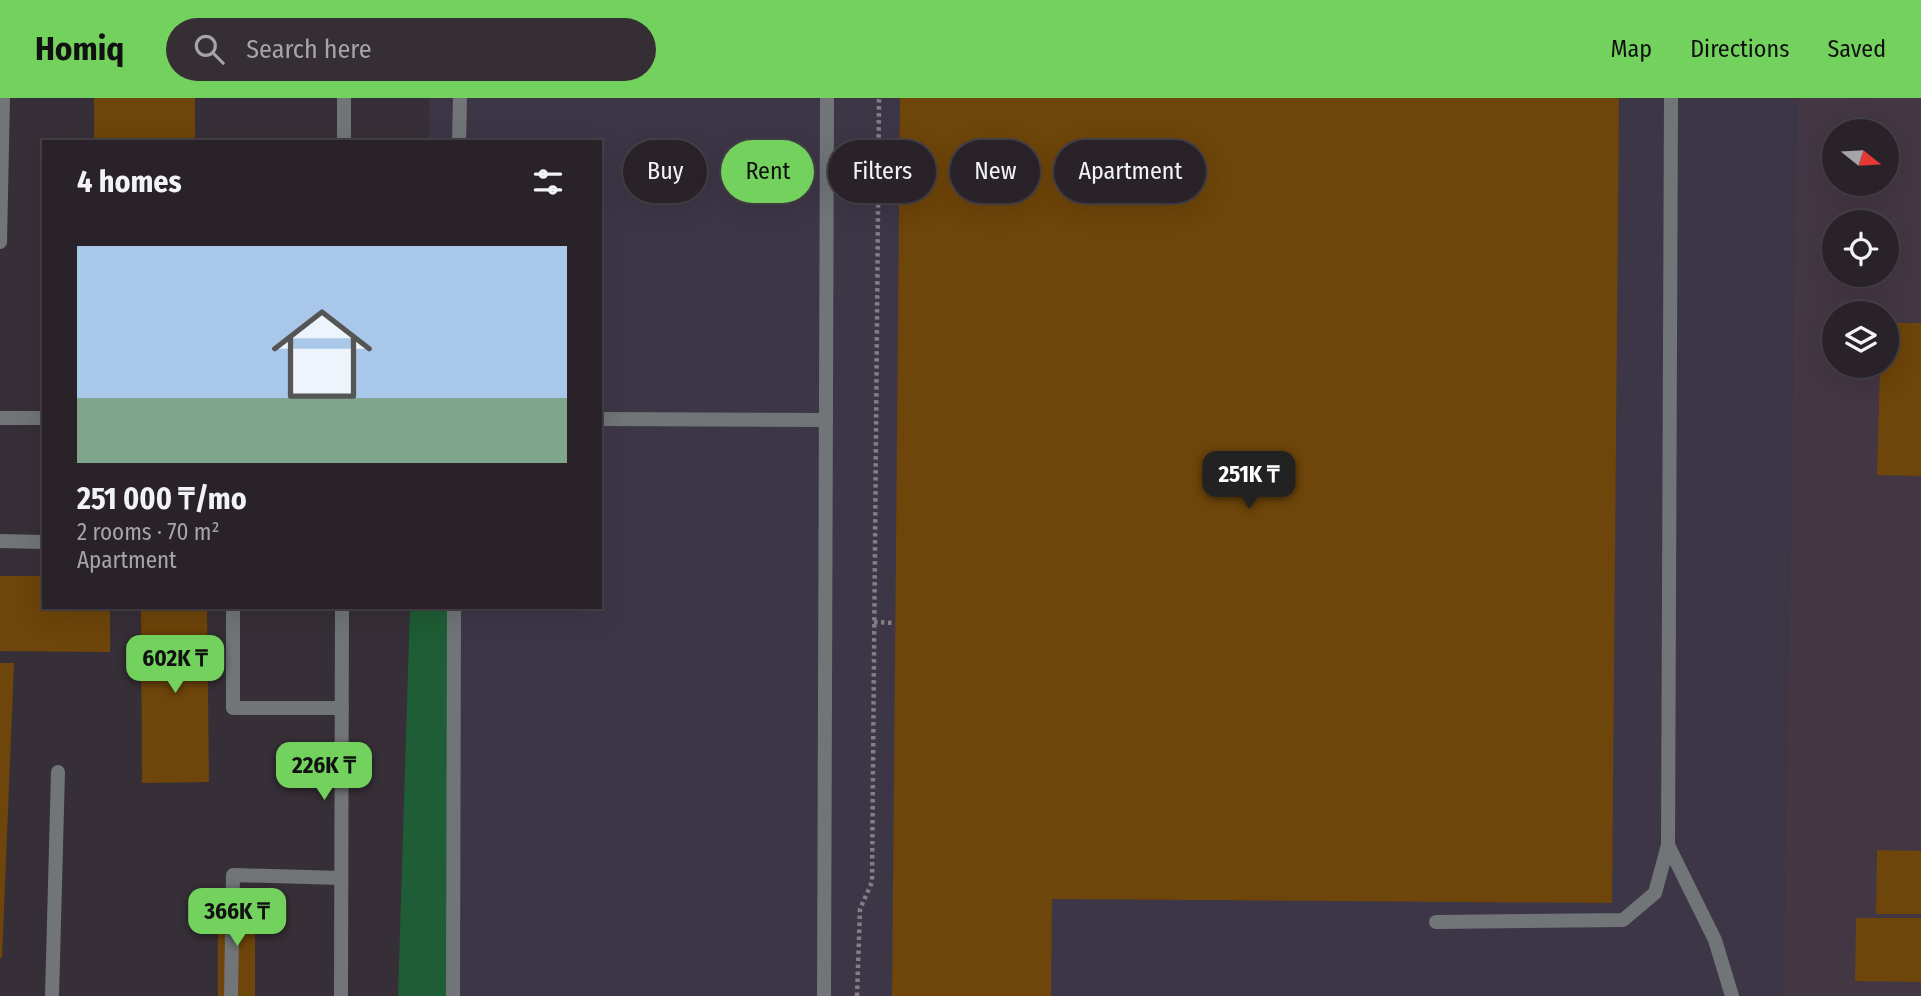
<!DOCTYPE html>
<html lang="en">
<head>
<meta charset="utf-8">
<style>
  body { margin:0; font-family:"Fira Sans Condensed",sans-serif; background:#352f35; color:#f1f3f6; height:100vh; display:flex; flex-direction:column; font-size:26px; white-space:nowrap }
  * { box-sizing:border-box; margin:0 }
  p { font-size:23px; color:#a5a4a8 }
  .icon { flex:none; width:38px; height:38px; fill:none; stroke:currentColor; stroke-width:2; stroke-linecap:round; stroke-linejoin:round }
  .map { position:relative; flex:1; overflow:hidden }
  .side { position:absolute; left:42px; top:42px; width:560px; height:469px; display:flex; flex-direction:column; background:#292329; border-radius:0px; box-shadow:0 7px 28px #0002,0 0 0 2px #454046 }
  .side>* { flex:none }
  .guide { position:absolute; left:623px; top:42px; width:665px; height:63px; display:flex; gap:14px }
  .needle { width:46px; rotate:108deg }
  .controls { position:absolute; left:1822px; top:21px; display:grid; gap:14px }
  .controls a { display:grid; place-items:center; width:77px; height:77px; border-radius:50%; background:#292329; box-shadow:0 7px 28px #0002,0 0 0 2px #454046; font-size:35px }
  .price { position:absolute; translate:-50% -60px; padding:0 16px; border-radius:14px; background:#72d25d; color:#111; font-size:23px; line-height:46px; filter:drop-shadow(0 2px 4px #0008) }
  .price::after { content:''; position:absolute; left:50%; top:42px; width:21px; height:16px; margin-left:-10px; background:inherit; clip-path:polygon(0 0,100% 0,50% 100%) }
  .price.active { background:#222; color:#fff }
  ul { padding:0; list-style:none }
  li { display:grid; align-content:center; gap:14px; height:371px; padding:0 35px }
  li+li { border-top:2px solid #454046 }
  li span { display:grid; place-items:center; height:217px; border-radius:0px; color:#555 }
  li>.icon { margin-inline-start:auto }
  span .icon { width:126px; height:126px; fill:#fffc; stroke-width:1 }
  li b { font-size:30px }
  h2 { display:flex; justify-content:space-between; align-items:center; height:84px; padding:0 35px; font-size:30px }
  .chip { padding:0 24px; border-radius:32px; background:#292329; box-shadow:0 7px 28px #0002,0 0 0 2px #454046; font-size:24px; line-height:63px }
  .chip.active { background:#72d25d; color:#111 }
  header { display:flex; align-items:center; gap:42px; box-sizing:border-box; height:98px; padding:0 35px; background:#72d25d; color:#111 }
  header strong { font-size:33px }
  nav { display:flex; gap:38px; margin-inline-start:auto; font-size:24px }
  .search { width:490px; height:63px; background:#352f35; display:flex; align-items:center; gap:18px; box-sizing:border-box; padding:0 24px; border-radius:38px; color:#a5a4a8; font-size:26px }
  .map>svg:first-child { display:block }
  .commercial { fill:#3d3647 }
  .built { fill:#433743; fill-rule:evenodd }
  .green { fill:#1e5d35 }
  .building { fill:#6e450a }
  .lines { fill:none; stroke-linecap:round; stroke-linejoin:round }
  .path { stroke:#847d84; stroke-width:4.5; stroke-dasharray:3.5 3.5; stroke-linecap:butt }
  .service { stroke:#717578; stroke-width:14 }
  .tertiary { stroke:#717578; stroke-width:14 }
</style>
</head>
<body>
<header>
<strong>Homiq</strong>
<div class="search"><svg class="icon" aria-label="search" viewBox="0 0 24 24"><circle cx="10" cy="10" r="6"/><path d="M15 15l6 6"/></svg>Search here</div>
<nav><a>Map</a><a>Directions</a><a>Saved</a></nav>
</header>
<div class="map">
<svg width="1921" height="898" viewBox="0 0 1921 898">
  <rect width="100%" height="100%" fill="#372f37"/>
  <polygon class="commercial" points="430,0 1797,0 1783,898 419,898 424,509 600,509 600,44 429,44"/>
  <path class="built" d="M 1797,0 L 1921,0 L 1921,898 L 1783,898 ZM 1834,33 L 1886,33 L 1886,86 L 1834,86 ZM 1834,124 L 1886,124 L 1886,177 L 1834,177 ZM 1834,215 L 1886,215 L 1886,268 L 1834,268 Z"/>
  <polygon class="green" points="410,509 454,509 453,898 398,898"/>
  <g class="building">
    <rect x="94" y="0" width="101" height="44"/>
    <polygon points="900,0 1619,0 1612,805 1052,801 1051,898 892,898"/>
    <polygon points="1886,225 1921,225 1921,378 1877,377 1880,268 1886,268"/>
    <polygon points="0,478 44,478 44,509 110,509 110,554 0,553"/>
    <polygon points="141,509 207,509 209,684 142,685"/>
    <polygon points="0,565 14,565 2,860 0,860"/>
    <polygon points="1877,752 1921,753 1921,816 1876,816"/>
    <polygon points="255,802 255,898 218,898 218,803"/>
    <polygon points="1856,820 1921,820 1921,884 1855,883"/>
  </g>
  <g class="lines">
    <g class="path">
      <polyline points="879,52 899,52"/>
      <polyline points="874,524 895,525"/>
      <polyline points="857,898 860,811 872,784 879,0"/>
    </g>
    <g class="service">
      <polyline points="459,44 460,0"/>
      <polyline points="0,144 3,0"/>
      <polyline points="600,321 826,322"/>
      <polyline points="0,443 44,444"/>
      <polyline points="233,509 233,610 342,610"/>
      <polyline points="1668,747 1715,842 1732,898"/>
      <polyline points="1436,824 1623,822 1655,795 1668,747 1671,0"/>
      <polyline points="52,898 58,674"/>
      <polyline points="231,898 233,777 341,780"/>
      <polyline points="453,898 454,509"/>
      <polyline points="824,898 827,0"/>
    </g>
    <g class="tertiary">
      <polyline points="344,44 344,0"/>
      <polyline points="0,320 44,320"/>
      <polyline points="341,898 342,509"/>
    </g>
  </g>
</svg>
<div class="controls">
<a><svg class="needle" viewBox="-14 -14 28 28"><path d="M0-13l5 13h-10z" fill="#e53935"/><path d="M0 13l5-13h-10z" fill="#a5a4a8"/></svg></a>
<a><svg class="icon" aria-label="locate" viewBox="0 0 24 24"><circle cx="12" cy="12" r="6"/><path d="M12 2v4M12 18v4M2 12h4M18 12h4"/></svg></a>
<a><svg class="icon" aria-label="layers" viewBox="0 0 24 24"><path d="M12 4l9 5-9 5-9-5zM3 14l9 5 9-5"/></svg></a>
</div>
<b class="price active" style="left:1249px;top:413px">251K ₸</b>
<b class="price" style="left:175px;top:597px">602K ₸</b>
<b class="price" style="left:324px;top:704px">226K ₸</b>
<b class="price" style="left:237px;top:850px">366K ₸</b>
<div class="guide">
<a class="chip">Buy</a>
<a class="chip active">Rent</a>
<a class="chip">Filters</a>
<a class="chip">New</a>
<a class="chip">Apartment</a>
</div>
<section class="side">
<h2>4 homes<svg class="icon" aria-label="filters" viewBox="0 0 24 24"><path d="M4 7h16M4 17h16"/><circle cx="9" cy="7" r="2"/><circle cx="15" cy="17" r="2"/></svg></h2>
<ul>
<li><span style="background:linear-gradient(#a9c7e8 70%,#7fa58c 0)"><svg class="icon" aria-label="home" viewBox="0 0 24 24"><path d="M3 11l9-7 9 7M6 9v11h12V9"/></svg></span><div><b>251 000 ₸/mo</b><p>2 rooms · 70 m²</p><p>Apartment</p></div></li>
</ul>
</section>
</div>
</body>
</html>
